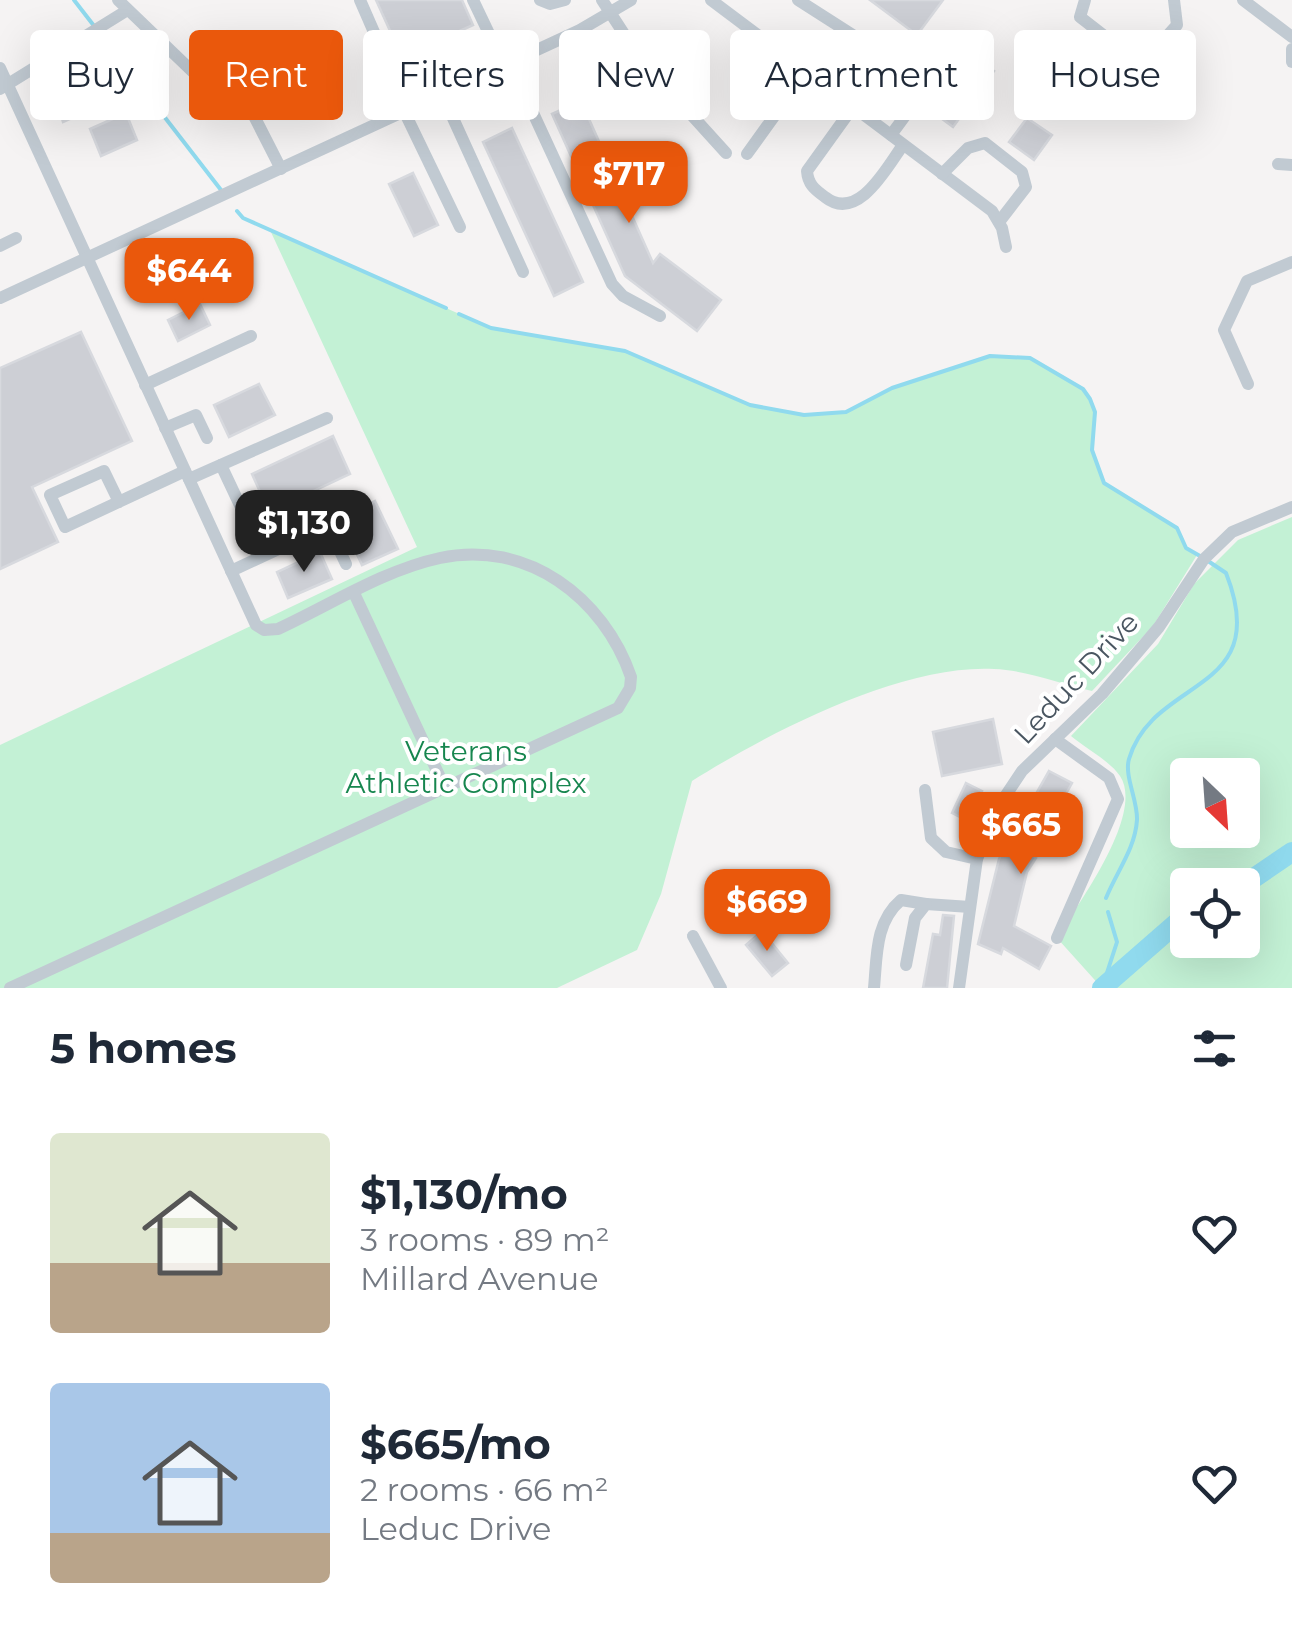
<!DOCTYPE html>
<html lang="en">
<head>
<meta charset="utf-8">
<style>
  body { margin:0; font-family:Montserrat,sans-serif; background:#f6f6f7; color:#1f2937; height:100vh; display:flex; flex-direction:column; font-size:38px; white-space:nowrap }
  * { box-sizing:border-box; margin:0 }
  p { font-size:32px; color:#747a83 }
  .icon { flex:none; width:55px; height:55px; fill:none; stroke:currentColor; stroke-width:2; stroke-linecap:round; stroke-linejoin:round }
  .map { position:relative; height:988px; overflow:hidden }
  .sheet { display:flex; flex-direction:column; background:#fff; flex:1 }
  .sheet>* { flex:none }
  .banner { position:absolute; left:30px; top:30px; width:1232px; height:90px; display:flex; gap:20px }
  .needle { width:65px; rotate:155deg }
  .buttons { position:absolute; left:1170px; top:758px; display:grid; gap:20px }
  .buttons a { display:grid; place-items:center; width:90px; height:90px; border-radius:10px; background:#fff; box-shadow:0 10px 40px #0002; font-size:50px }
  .price { position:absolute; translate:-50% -85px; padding:0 22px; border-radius:20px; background:#ea580c; color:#fff; font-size:32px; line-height:65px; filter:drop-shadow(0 2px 5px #0008) }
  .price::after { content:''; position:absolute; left:50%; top:60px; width:30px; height:22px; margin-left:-15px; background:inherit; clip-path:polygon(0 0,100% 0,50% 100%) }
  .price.selected { background:#222; color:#fff }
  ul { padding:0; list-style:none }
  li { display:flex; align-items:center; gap:30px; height:250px; padding:0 50px }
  li span { display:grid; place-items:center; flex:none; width:280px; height:200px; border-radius:10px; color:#555 }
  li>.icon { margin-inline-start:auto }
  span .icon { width:120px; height:120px; fill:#fffc; stroke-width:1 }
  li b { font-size:42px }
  h2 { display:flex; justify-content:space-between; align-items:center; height:120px; padding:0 50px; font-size:42px }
  .chip { padding:0 35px; border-radius:10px; background:#fff; box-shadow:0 10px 40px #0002; font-size:35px; line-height:90px }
  .chip.selected { background:#ea580c; color:#fff }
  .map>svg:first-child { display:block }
  .green { fill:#c3f1d5; fill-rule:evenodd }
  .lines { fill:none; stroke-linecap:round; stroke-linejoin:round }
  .stream { stroke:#90daee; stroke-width:4 }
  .river { stroke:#90daee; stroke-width:20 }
  .building { fill:#cdcfd5; stroke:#d7d9de; stroke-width:2.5 }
  .minor { stroke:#c1cad2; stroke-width:12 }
  .labels { text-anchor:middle; stroke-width:8; stroke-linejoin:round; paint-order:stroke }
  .street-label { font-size:28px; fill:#4a5661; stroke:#fff }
  .park-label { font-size:28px; fill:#17864f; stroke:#fff }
</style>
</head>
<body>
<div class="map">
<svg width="1292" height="988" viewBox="0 0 1292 988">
  <rect width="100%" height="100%" fill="#f5f3f3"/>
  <g class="green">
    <path d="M 270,230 L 491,328 L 625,351 L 750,405 L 804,415 L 846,412 L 892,388 L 990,356 L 1030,358 L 1083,389 L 1090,399 L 1095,412 L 1092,450 L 1104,483 L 1177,528 L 1186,548 L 1197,555 L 1153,626 L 1092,691 C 1061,684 1026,670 994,669 C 901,664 770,732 692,781 L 661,894 L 637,950 L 557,988 L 0,988 L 0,745 L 417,547 Z"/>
    <path d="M 1292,517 L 1292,988 L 1102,988 L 1057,938 C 1078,904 1145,814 1120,776 C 1110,761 1085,748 1071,736 L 1158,644 L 1194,584 L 1238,540 ZM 1188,775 L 1242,775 L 1242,830 L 1188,830 ZM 1188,885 L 1242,885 L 1242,940 L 1188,940 Z"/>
  </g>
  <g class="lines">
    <g class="stream">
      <polyline points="74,0 221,190"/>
      <polyline points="237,211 243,218 446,308"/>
      <polyline points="459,314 491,328 625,351 750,405 804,415 846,412 892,388 990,356 1030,358 1083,389 1090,399 1095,412 1092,450 1104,483 1177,528 1186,548 1200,556"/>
      <path d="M 1106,898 C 1117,871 1135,849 1137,820 C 1138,801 1124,776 1129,759 C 1153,676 1274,695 1226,573 L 1208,561"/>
      <polyline points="1102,988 1117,942 1108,912"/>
    </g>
    <g class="river">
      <polyline points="1242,886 1292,852"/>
      <polyline points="1102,988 1188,913"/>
    </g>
  </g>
  <g class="building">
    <polygon points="376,0 462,0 473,25 402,57"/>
    <polygon points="870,0 943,0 917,35"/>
    <polygon points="967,52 994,71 953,127 926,107"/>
    <polygon points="97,65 112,100 63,122 52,84"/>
    <polygon points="581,101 653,263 660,254 721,300 697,331 625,276 552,114"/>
    <polygon points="126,113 137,140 101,156 90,129"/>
    <polygon points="1027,118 1052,135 1034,160 1009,142"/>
    <polygon points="512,128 583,282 554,296 483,142"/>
    <polygon points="413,173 438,225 414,236 389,184"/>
    <polygon points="200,304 210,325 178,341 168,320"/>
    <polygon points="81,332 132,441 32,487 58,542 0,569 0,368"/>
    <polygon points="259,384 275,415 229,437 214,405"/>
    <polygon points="333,436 350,474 269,512 252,474"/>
    <polygon points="375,501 398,549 362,565 340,518"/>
    <polygon points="320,552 332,579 288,598 277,572"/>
    <polygon points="993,719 1002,764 942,776 933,732"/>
    <polygon points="1049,771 1072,783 1032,855 1036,858 1027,872 1014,926 1051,946 1039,969 1003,948 1001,954 978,944 999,859"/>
    <polygon points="966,783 982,791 968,821 952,813"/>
    <polygon points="943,915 954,916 947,988 923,988 933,934 940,935"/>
    <polygon points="762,931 788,963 772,976 746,945"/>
  </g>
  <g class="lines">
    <g class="minor">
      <polyline points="118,0 194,73 253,114 281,169"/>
      <polyline points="360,0 408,110"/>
      <polyline points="473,0 504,65"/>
      <polyline points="540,0 550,4 565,0"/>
      <polyline points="602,0 639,57 726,153"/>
      <polyline points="711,0 992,211 1002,228 1006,247"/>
      <polyline points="798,0 895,62"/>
      <polyline points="1085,0 1080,17 1134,59 1145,61 1177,25 1174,0"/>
      <polyline points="1243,0 1292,37"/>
      <polyline points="1292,49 1292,62"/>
      <polyline points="510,63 612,284 623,296 660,316"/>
      <path d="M 0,68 L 256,625 L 264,630 L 278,629 C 330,605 384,570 440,558 C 527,539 604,598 631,677 L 630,688 L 618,708 L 10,988"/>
      <polyline points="813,77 844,32"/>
      <polyline points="0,89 126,11"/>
      <polyline points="442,94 523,272"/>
      <path d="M 853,107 L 807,171 C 808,184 814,189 825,197 C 858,223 887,167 903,145"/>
      <polyline points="404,111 460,227"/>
      <polyline points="891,135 955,48"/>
      <polyline points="747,154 806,72"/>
      <polyline points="1278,164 1292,165"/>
      <polyline points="942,174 968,148 985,143 1022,172 1026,187 999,222"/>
      <polyline points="0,246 16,238"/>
      <polyline points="0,298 580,30 631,0"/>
      <polyline points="1248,384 1224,330 1247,281 1292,262"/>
      <polyline points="145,385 251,336"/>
      <polyline points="165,428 196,415 207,438"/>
      <polyline points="221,465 246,518"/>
      <polyline points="189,479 327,418"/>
      <polyline points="119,502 104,471 50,495 65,527 185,471"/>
      <polyline points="231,571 328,526 346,564"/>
      <polyline points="354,593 445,788"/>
      <polyline points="1055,739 1109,778 1118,799 1057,938"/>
      <polyline points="925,790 931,838 946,852 977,859"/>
      <polyline points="693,936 721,988"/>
      <polyline points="906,965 915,918 926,904 970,907"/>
      <path d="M 874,988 C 877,956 875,922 901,900 L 926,904"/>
      <polyline points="959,988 977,859 998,807 1022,771 1102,694 1159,627 1204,559 1232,532 1292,507"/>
    </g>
  </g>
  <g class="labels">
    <g class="street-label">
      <text transform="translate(1076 678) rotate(-47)" y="10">Leduc Drive</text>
    </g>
    <g class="park-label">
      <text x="466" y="761">Veterans<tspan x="466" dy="32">Athletic Complex</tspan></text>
    </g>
  </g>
</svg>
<div class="buttons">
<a><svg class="needle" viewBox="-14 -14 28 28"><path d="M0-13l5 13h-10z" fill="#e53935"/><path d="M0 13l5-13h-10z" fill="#747a83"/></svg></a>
<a><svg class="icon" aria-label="locate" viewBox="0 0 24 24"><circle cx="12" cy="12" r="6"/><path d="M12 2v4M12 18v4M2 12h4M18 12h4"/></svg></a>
</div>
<b class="price" style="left:629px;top:226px">$717</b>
<b class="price" style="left:189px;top:323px">$644</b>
<b class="price selected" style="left:304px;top:575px">$1,130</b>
<b class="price" style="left:1021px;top:877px">$665</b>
<b class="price" style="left:767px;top:954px">$669</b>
<div class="banner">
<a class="chip">Buy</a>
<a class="chip selected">Rent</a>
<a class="chip">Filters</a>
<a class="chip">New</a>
<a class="chip">Apartment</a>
<a class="chip">House</a>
</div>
</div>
<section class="sheet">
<h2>5 homes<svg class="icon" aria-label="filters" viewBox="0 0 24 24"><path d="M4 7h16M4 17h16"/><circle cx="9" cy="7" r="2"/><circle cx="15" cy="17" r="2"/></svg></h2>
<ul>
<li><span style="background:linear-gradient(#dfe7d0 65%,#b9a48a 0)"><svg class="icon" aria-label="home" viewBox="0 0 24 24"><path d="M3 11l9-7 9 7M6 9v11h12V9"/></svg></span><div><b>$1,130/mo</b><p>3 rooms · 89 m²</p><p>Millard Avenue</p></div><svg class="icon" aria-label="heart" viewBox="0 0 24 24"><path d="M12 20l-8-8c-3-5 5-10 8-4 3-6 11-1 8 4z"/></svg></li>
<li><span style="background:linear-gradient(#a9c7e8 75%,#b9a48a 0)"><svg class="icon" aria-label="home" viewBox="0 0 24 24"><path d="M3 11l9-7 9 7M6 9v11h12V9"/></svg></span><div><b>$665/mo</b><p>2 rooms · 66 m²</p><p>Leduc Drive</p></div><svg class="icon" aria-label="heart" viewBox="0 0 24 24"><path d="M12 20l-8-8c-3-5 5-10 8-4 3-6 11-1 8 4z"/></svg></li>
</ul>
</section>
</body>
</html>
